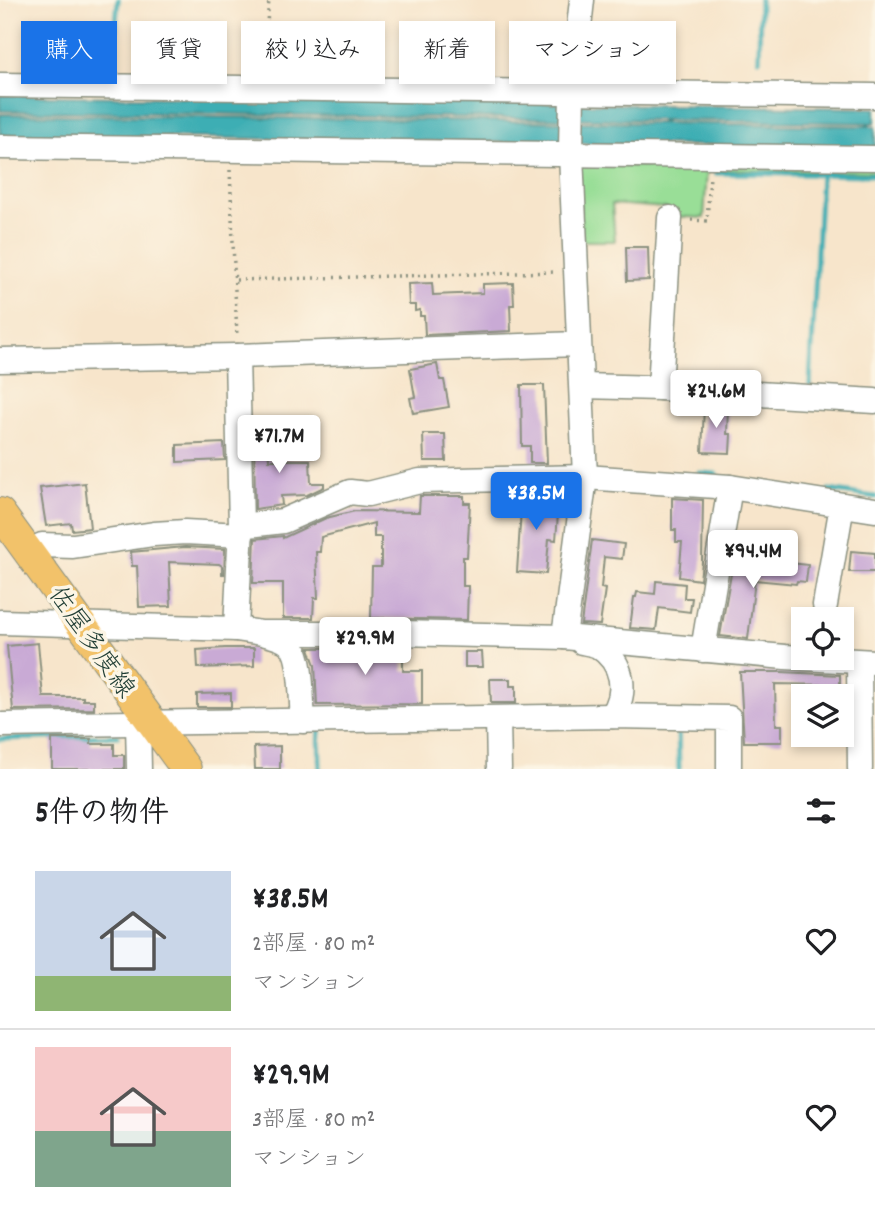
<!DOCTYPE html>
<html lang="ja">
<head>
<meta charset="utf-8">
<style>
  body { margin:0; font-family:Dekko,"Klee One",sans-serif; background:#f2f2f2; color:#202124; height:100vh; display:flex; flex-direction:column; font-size:26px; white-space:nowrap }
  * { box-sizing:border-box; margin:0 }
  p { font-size:23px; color:#757577 }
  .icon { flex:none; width:38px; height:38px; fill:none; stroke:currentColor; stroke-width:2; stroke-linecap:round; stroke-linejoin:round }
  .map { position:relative; height:769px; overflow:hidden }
  .panel { display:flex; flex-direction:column; background:#fff; flex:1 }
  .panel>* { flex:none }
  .hud { position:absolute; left:21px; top:21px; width:833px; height:63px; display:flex; gap:14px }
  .controls { position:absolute; left:791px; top:607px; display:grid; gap:14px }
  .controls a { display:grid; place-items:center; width:63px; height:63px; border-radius:0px; background:#fff; box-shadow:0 4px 10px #0003; font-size:35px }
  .price { position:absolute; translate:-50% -60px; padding:0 16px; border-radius:7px; background:#fff; color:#222; font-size:23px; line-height:46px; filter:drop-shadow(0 2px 4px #0008) }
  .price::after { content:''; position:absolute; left:50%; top:42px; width:21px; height:16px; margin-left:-10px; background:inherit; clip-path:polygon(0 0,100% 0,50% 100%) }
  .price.current { background:#1a73e8; color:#fff }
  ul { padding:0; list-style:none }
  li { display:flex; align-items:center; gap:21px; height:175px; padding:0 35px }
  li+li { border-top:2px solid #e0e0e0 }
  li span { display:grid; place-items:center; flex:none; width:196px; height:140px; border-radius:0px; color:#555 }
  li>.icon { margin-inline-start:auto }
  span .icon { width:84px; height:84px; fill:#fffc; stroke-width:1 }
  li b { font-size:30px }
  h2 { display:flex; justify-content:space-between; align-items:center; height:84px; padding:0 35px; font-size:30px }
  .pill { padding:0 24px; border-radius:0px; background:#fff; box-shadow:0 4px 10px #0003; font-size:24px; line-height:63px }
  .pill.current { background:#1a73e8; color:#fff }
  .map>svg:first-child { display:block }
  .green { fill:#99de97; stroke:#5c8e66; stroke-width:2 }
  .water { fill:#3caeb4; stroke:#2e7674; stroke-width:2 }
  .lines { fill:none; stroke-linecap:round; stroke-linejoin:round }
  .stream { stroke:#3caeb4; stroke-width:5 }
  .building { fill:#c9aad5 }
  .minor-casing { stroke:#8b9180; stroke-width:27 }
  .major-casing { stroke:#8b9180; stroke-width:32 }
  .path { stroke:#8b9180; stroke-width:3.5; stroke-dasharray:2 5; stroke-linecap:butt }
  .minor { stroke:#fff; stroke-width:24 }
  .major { stroke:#f2c26a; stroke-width:30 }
  .labels { text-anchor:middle; stroke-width:7; stroke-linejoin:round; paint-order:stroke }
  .street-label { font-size:26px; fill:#1f3d34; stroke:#fcf5e5 }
</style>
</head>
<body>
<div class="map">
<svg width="875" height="769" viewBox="0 0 875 769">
  <rect width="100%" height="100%" fill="#fcf5e5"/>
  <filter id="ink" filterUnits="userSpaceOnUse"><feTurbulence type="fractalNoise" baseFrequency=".0143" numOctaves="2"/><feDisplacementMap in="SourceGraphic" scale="14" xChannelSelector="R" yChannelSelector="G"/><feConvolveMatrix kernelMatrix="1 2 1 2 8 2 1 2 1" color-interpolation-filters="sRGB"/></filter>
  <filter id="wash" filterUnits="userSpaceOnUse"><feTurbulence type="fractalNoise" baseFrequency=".00686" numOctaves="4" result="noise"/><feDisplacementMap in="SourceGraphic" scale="28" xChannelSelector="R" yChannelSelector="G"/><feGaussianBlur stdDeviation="1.57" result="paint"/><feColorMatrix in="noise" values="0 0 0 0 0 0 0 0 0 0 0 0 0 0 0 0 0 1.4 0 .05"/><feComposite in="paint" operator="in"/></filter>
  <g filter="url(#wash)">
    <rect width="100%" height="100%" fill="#f7e5cb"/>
    <polygon class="green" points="875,165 875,172 707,170 704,218 669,216 667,208 612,204 615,241 582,241 578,166"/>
    <g class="water">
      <polygon points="0,95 875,108 875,123 0,111"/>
      <polygon points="0,114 875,126 875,148 0,135"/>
    </g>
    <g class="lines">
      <g class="stream">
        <polyline points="759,59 760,0"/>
        <polyline points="112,67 118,0"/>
        <polyline points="716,173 875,175"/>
        <polyline points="810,385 821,175"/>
        <polyline points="699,473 716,474"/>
        <polyline points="829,490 875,497"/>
        <polyline points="678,726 679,769"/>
        <polyline points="319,728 320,769"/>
        <polyline points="0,739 118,736"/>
      </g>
    </g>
    <g id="blocks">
      <g class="building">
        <polygon points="626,247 648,247 649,280 627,281"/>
        <polygon points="432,283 433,295 483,293 483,284 513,283 514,305 510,305 511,331 425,335 424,316 420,316 420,310 415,311 415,305 409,305 408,284"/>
        <polygon points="437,364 440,380 444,380 449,407 413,413 410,398 415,397 410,369"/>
        <polygon points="521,385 544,385 547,463 530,463 530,446 522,446"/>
        <polygon points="704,406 728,407 727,434 731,434 730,453 702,452"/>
        <polygon points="267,427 269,460 310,460 311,483 324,483 324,487 307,495 281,496 282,505 255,509 254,428"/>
        <polygon points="423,434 445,434 446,461 424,461"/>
        <polygon points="224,443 225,460 177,462 177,445"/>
        <polygon points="85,483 90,528 72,530 71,523 46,526 40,488"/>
        <polygon points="522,493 549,493 549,500 559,500 556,540 549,539 546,574 517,572"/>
        <polygon points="420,496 464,496 464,503 470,503 467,557 463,557 463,586 468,586 467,620 371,618 372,567 381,567 381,537 374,537 374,523 321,537 320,552 316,552 318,598 314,598 313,618 283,618 283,583 253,583 255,539 283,536 283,538 326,518 355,511 419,512"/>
        <polygon points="672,498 703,500 702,562 700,580 679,577 682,542 676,542 676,530 672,530"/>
        <polygon points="592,540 624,544 622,559 604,557 601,588 605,589 600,625 581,624"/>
        <polygon points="185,547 225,549 224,574 222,574 222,566 219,564 169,562 171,606 139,607 137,566 132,566 131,552"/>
        <polygon points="851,551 875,553 875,572 849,572"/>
        <polygon points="734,556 808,565 806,582 797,581 796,584 755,580 748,639 720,636"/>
        <polygon points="656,581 685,584 684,598 692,598 690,612 659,608 656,630 630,628 634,597 636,597 637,592 655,594"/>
        <polygon points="38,643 43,697 83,697 83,700 94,700 94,709 13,710 7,646"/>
        <polygon points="225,648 254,648 254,666 198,668 197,650"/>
        <polygon points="309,648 403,648 403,671 422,671 422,704 317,705 315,665"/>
        <polygon points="465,652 482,652 483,667 465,667"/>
        <polygon points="740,672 781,672 840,675 840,685 775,684 776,725 782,725 782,742 744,742"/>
        <polygon points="490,679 510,679 510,686 516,686 516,703 491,703"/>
        <polygon points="231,693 231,707 197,707 197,694"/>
        <polygon points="52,739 91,739 91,744 114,744 114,755 124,755 124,769 52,769"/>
        <polygon points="280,746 280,769 255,769 254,747"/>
      </g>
    </g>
  </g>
  <g filter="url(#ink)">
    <use href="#blocks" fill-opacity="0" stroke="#8b9180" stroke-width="2"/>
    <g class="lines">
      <g class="minor-casing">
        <g id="minor">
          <polyline points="0,85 875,96"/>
          <polyline points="0,147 875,158"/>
          <polyline points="0,360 237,356 578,344"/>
          <polyline points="582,386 660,388 875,401"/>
          <polyline points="660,388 670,218"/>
          <polyline points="241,526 283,521 350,492 368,494 420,481 585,477 730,487 875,510"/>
          <polyline points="29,553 42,545 73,546 154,534 185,532 241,535"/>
          <polyline points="825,605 842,505"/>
          <polyline points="0,622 236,629 262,633 400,633 564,637 785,657 875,662"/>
          <polyline points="236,629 241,526 237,356"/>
          <path d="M 266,634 C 275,636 284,638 291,645 C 303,658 301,703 303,721"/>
          <polyline points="564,637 585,477 571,154 572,91 582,0"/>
          <path d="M 582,642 C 587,643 594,644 598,646 C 624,663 628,692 612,716"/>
          <polyline points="703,650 730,487"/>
          <polyline points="859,662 860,769"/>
          <polyline points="498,719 499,769"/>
          <polyline points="138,723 139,769"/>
          <polyline points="0,725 612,716 729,718 729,769"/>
        </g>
      </g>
      <g class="major-casing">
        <polyline id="major" points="0,513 186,769"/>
      </g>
      <g class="path">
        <polyline points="263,68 269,0"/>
        <polyline points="230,170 237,337"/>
        <polyline points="691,220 707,221 710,176"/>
        <polyline points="236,280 556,272"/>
      </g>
      <use href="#minor" class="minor"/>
      <use href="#major" class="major"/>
    </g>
  </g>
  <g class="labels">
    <g class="street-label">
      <text transform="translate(93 641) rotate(55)" y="9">佐屋多度線</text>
    </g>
  </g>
</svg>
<div class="controls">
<a><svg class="icon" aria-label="locate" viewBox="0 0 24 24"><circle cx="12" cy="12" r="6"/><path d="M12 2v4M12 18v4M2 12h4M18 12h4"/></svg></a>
<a><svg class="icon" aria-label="layers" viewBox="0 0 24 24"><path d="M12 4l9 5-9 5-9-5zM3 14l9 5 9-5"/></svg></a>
</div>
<b class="price" style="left:716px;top:430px">¥24.6M</b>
<b class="price" style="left:279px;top:475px">¥71.7M</b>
<b class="price current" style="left:536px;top:532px">¥38.5M</b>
<b class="price" style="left:753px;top:590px">¥94.4M</b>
<b class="price" style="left:365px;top:677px">¥29.9M</b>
<div class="hud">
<a class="pill current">購入</a>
<a class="pill">賃貸</a>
<a class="pill">絞り込み</a>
<a class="pill">新着</a>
<a class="pill">マンション</a>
</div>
</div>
<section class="panel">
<h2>5件の物件<svg class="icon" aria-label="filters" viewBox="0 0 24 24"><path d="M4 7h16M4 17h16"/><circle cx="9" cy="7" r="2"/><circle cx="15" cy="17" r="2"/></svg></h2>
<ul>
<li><span style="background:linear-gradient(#c9d6e8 75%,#8fb573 0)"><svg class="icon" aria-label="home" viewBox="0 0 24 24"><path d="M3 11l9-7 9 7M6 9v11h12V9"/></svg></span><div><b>¥38.5M</b><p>2部屋 · 80 m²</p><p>マンション</p></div><svg class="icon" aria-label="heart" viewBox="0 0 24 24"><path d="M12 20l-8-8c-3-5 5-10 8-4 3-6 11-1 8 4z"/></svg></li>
<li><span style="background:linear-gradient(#f6c9c9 60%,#7fa58c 0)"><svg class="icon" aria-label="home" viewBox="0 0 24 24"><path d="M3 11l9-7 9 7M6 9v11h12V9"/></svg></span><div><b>¥29.9M</b><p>3部屋 · 80 m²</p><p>マンション</p></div><svg class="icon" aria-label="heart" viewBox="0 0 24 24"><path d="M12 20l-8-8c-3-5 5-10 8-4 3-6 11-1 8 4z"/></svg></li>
</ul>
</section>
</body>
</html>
